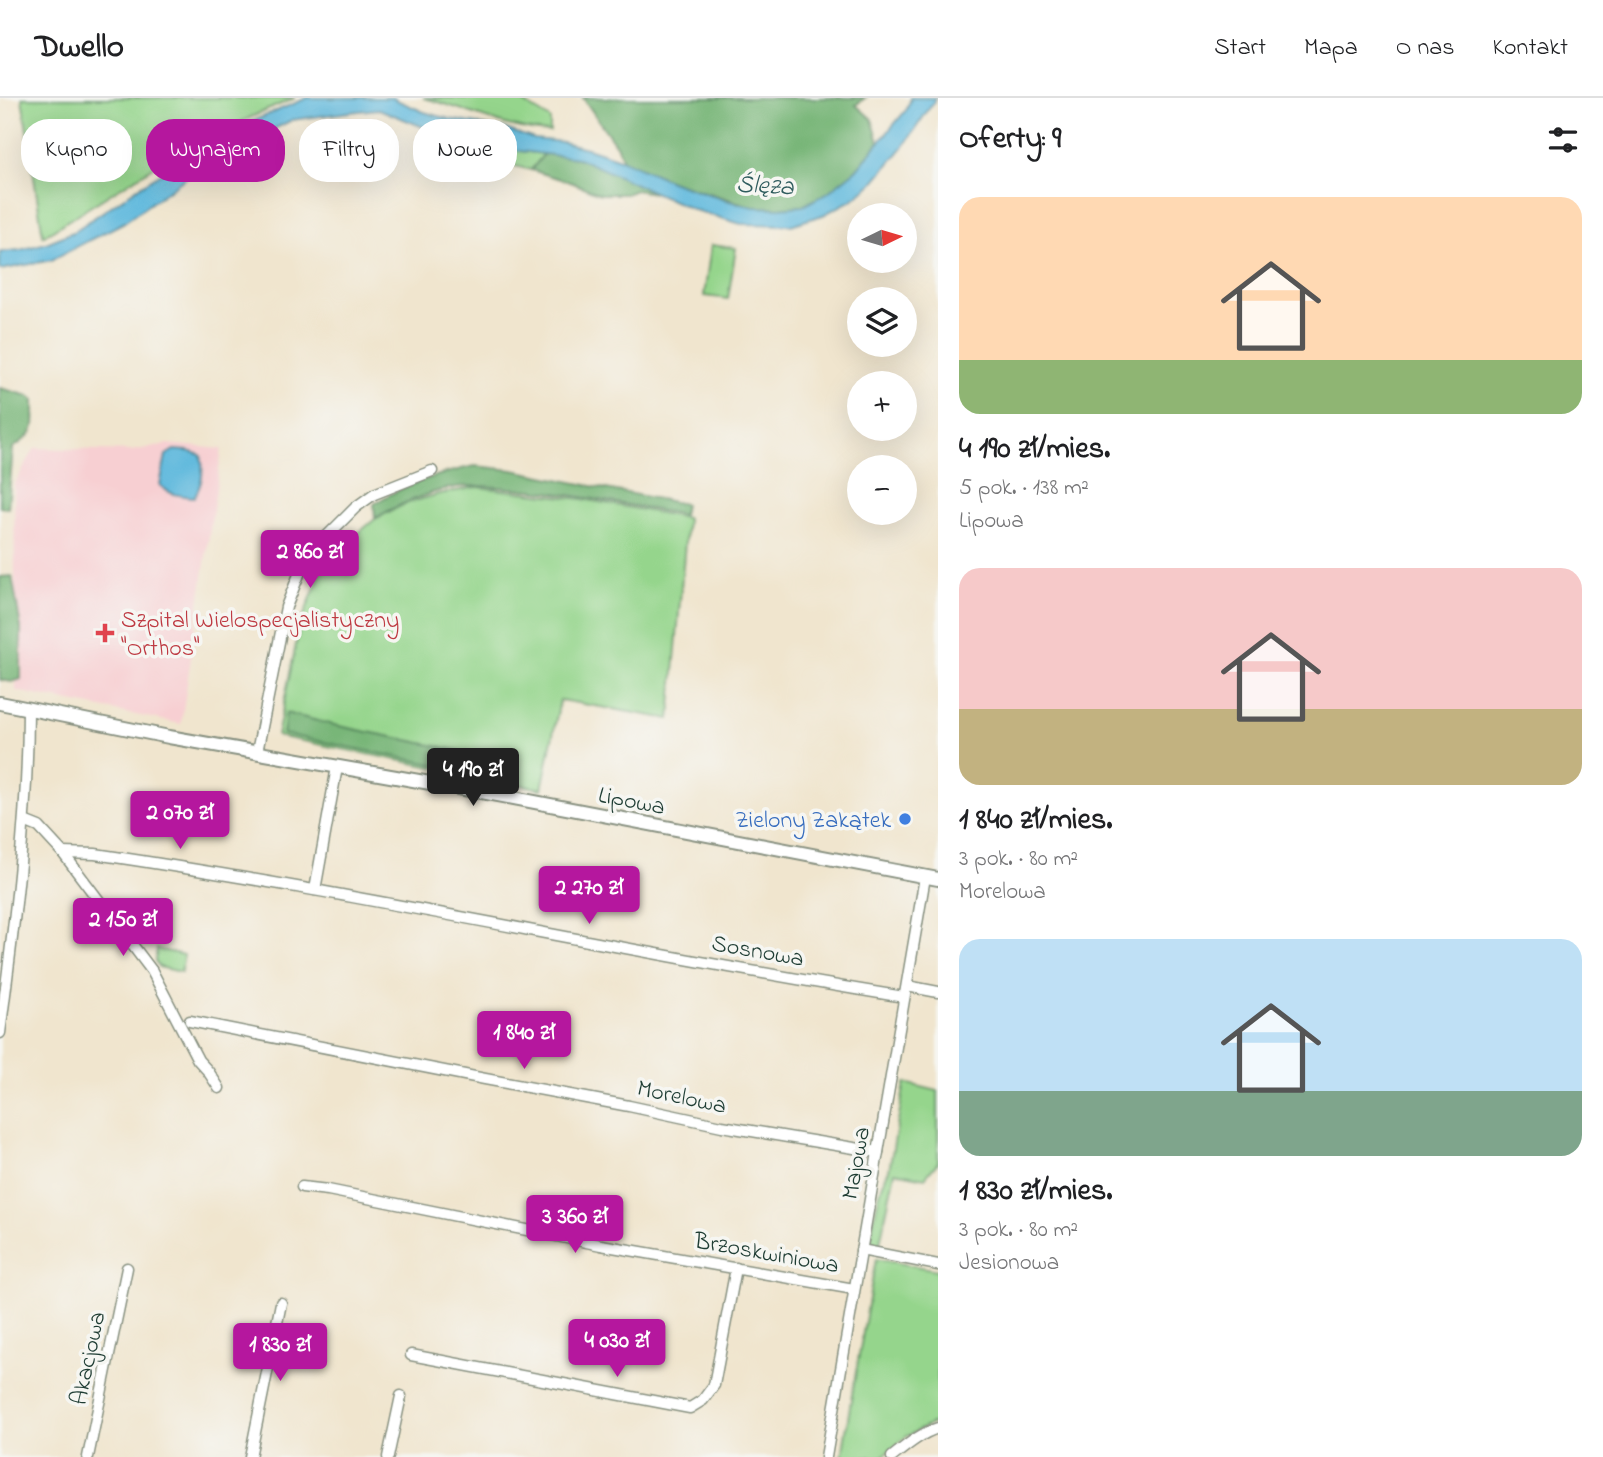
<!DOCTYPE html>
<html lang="pl">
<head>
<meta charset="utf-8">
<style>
  body { margin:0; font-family:"Indie Flower",sans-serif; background:#f2f2f2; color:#202124; height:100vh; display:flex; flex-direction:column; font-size:26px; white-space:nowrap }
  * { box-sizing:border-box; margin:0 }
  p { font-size:23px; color:#757577 }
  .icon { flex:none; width:38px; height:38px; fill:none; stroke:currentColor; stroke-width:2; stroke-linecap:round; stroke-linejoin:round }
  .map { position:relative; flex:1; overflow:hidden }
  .side { display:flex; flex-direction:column; background:#fff; width:665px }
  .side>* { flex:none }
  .guide { position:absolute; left:21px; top:21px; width:665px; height:63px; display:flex; gap:14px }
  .needle { width:46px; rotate:85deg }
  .controls { position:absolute; left:847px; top:105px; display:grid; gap:14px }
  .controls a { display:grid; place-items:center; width:70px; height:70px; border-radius:50%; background:#fff; box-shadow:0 7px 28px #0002; font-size:35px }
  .price { position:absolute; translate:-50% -60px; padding:0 16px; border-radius:7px; background:#b5179e; color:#fff; font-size:23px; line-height:46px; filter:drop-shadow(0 2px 4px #0008) }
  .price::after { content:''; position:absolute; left:50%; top:42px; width:21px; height:16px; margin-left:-10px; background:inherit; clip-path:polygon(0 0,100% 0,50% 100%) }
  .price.on { background:#222; color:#fff }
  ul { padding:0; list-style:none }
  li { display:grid; align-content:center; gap:14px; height:371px; padding:0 21px }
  li span { display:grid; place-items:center; height:217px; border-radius:21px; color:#555 }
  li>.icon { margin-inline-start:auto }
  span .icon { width:126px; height:126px; fill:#fffc; stroke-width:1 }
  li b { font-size:30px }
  h2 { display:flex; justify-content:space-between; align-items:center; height:84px; padding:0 21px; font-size:30px }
  .tag { padding:0 24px; border-radius:28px; background:#fff; box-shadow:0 7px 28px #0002; font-size:24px; line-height:63px }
  .tag.on { background:#b5179e; color:#fff }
  header { display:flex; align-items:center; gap:42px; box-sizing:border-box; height:98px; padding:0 35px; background:#fff; border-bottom:2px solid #e0e0e0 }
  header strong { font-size:33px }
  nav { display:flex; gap:38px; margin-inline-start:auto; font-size:24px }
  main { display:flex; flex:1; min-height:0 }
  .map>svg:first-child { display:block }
  .built { fill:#f7cfd2 }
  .green { fill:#95d58c; stroke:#5a8960; stroke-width:2 }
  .forest { fill:#78b678; stroke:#4c7a56; stroke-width:2 }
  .water { fill:#60b9dd; stroke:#407b88; stroke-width:2 }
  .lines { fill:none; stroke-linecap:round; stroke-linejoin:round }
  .minor-casing { stroke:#889181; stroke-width:13 }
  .tertiary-casing { stroke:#889181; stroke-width:16 }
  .minor { stroke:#fff; stroke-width:10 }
  .tertiary { stroke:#fff; stroke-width:12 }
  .health-dot { fill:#e0444e; stroke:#f6f6f2; stroke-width:2.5 }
  .shop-dot { fill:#3f7fe0; stroke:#f6f6f2; stroke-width:2.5 }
  .labels { text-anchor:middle; stroke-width:7; stroke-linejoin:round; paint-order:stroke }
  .health-label { font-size:24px; fill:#be3a42; stroke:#f6f6f2; text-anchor:start }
  .street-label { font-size:24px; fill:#1f3d34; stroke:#f6f6f2 }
  .shop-label { font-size:24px; fill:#366cbe; stroke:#f6f6f2; text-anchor:end }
  .water-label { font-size:26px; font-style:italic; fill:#2f5c5e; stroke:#f6f6f2 }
</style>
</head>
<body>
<header>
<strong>Dwello</strong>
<nav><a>Start</a><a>Mapa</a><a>O nas</a><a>Kontakt</a></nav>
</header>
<main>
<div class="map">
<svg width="938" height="1359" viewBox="0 0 938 1359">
  <rect width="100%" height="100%" fill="#f6f6f2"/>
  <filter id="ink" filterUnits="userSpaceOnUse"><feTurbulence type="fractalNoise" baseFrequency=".0143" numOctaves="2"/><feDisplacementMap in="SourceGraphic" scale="14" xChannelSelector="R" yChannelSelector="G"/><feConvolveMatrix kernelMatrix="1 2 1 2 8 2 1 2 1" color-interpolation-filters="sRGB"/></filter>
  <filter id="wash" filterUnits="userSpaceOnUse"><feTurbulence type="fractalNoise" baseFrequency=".00686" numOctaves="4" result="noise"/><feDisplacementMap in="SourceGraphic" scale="28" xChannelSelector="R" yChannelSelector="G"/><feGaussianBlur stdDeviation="1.57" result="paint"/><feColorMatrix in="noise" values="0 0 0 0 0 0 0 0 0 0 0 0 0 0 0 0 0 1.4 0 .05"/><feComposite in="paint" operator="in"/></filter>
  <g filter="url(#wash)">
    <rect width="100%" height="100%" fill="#f0e5ce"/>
    <polygon class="built" points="168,346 222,351 181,626 16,593 14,387 35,350 131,353"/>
    <g class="green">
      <polygon points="22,0 295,0 251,19 163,63 43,138"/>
      <path d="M 423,0 L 516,0 L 550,21 L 550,34 C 505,32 466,10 423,0 Z"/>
      <polygon points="467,42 496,45 520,53 544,56 531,72 469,56 461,48"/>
      <polygon points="711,147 736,150 728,201 704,198"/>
      <polygon points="477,389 582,401 687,420 670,621 560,602 542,691 277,638 300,527 326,462 375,421 405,406 439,396"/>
      <polygon points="157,851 184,857 181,874 159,869 155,863"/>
      <path d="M 905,985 L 938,993 L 938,1064 L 925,1080 L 895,1074 L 879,1149 L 871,1146 C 872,1126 879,1089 889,1072 Z"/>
      <polygon points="876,1161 938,1172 938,1326 931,1326 907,1338 882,1359 842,1359 850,1308"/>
    </g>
    <g class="forest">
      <polygon points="583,0 865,0 856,7 872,21 879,44 856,72 827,95 803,108 779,110 754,109 673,84 623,62 617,49"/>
      <polygon points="544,56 578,60 622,79 654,95 635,92 626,96 600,96 573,85 531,72"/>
      <path d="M 0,290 L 29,298 L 34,302 C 34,333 39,332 13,350 L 8,410 L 0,409 Z"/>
      <path d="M 475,368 L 513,372 L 611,392 L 685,406 L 683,417 C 628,407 574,396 519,391 C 496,389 472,386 449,390 C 423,396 398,407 375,420 L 374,406 C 404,386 441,375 475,368 Z"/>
      <polygon points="12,478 21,530 21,581 12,584 0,582 0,479"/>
      <polygon points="286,615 334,627 505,662 502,680 283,636"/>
    </g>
    <g class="water">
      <polygon points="307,0 392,0 424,14 449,21 505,31 534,41 563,44 590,51 623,62 673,84 729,103 754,109 779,110 803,108 827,95 856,72 907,11 911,0 936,0 904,48 872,86 852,102 823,117 791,127 741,126 694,112 578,60 520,53 496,45 467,42 433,33 379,11 350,14 292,22 220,58 187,79 123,125 76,149 52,162 0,172 0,154 20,152 46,145 73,134 148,83 219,41 246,26"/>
      <path d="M 174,352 L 188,353 L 201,357 C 204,372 203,386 194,399 C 181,398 169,397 160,387 L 166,357 Z"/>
    </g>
  </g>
  <g filter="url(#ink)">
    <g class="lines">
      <g class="minor-casing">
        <g id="minor">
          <polyline points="257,654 286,509 300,474 321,444 356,409 374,396 432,373"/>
          <polyline points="24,723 39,729 63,755 152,873 198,962 208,973 219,990"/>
          <path d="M 63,755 L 95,756 C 366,796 633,856 904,899"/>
          <polyline points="315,792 337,669"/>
          <polyline points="907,888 938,894"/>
          <polyline points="190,923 485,981 629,1008 722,1028 878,1054"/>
          <path d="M 0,935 C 14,828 28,720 28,611"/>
          <polyline points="302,1089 328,1092 601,1147 854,1191"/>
          <polyline points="861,1152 938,1167"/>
          <polyline points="411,1257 690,1310 703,1302 714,1287 736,1170"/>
          <polyline points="88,1359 127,1170"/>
          <polyline points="250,1359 281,1205"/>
          <polyline points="388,1359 401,1298"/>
          <polyline points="826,1359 925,779"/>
          <path d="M 892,1359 C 906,1348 921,1335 938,1330"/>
        </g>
      </g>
      <g class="tertiary-casing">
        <polyline id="tertiary" points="0,605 169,639 487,695 938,781"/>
      </g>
      <use href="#minor" class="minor"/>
      <use href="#tertiary" class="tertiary"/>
    </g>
  </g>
  <path class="health-dot" d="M101.5 524.5h7v7h7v7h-7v7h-7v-7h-7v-7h7z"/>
  <circle class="shop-dot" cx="905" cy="721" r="7"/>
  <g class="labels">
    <g class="health-label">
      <text x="121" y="529">Szpital Wielospecjalistyczny<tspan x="121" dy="28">"Orthos"</tspan></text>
    </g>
    <g class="street-label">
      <text transform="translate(632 702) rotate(11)" y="8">Lipowa</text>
      <text transform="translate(758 852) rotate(10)" y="8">Sosnowa</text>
      <text transform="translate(682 998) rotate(12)" y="8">Morelowa</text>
      <text transform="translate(855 1065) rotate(-80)" y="8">Majowa</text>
      <text transform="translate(767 1154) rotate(10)" y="8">Brzoskwiniowa</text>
      <text transform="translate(87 1260) rotate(-78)" y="8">Akacjowa</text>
    </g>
    <g class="shop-label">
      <text x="891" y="729">Zielony Zakątek</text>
    </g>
    <g class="water-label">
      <text transform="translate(765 86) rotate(3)" y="9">Ślęza</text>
    </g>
  </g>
</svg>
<div class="controls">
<a><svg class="needle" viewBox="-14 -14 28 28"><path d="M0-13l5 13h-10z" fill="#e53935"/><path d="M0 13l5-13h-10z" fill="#757577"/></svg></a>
<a><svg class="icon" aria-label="layers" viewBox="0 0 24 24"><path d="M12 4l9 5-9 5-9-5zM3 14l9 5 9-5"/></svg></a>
<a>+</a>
<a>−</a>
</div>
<b class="price" style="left:310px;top:492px">2 860 zł</b>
<b class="price on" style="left:473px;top:710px">4 190 zł</b>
<b class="price" style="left:180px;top:753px">2 070 zł</b>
<b class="price" style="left:589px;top:828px">2 270 zł</b>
<b class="price" style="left:123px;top:860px">2 150 zł</b>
<b class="price" style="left:524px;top:973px">1 840 zł</b>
<b class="price" style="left:575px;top:1157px">3 360 zł</b>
<b class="price" style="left:617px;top:1281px">4 030 zł</b>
<b class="price" style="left:280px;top:1285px">1 830 zł</b>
<div class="guide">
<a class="tag">Kupno</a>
<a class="tag on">Wynajem</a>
<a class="tag">Filtry</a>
<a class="tag">Nowe</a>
</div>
</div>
<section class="side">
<h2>Oferty: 9<svg class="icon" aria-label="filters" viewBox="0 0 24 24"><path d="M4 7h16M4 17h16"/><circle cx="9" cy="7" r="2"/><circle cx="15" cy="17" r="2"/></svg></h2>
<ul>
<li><span style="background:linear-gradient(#ffd9b3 75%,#8fb573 0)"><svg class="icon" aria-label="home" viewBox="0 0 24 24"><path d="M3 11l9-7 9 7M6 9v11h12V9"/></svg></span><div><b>4 190 zł/mies.</b><p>5 pok. · 138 m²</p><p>Lipowa</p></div></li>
<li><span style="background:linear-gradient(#f6c9c9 65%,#c2b280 0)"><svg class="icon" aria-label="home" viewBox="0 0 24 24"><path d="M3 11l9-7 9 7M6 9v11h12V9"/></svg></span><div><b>1 840 zł/mies.</b><p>3 pok. · 80 m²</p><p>Morelowa</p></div></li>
<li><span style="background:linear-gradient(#bfe0f5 70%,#7fa58c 0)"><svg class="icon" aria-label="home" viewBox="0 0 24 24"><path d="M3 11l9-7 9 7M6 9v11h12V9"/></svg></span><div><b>1 830 zł/mies.</b><p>3 pok. · 80 m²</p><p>Jesionowa</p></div></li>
</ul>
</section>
</main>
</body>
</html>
